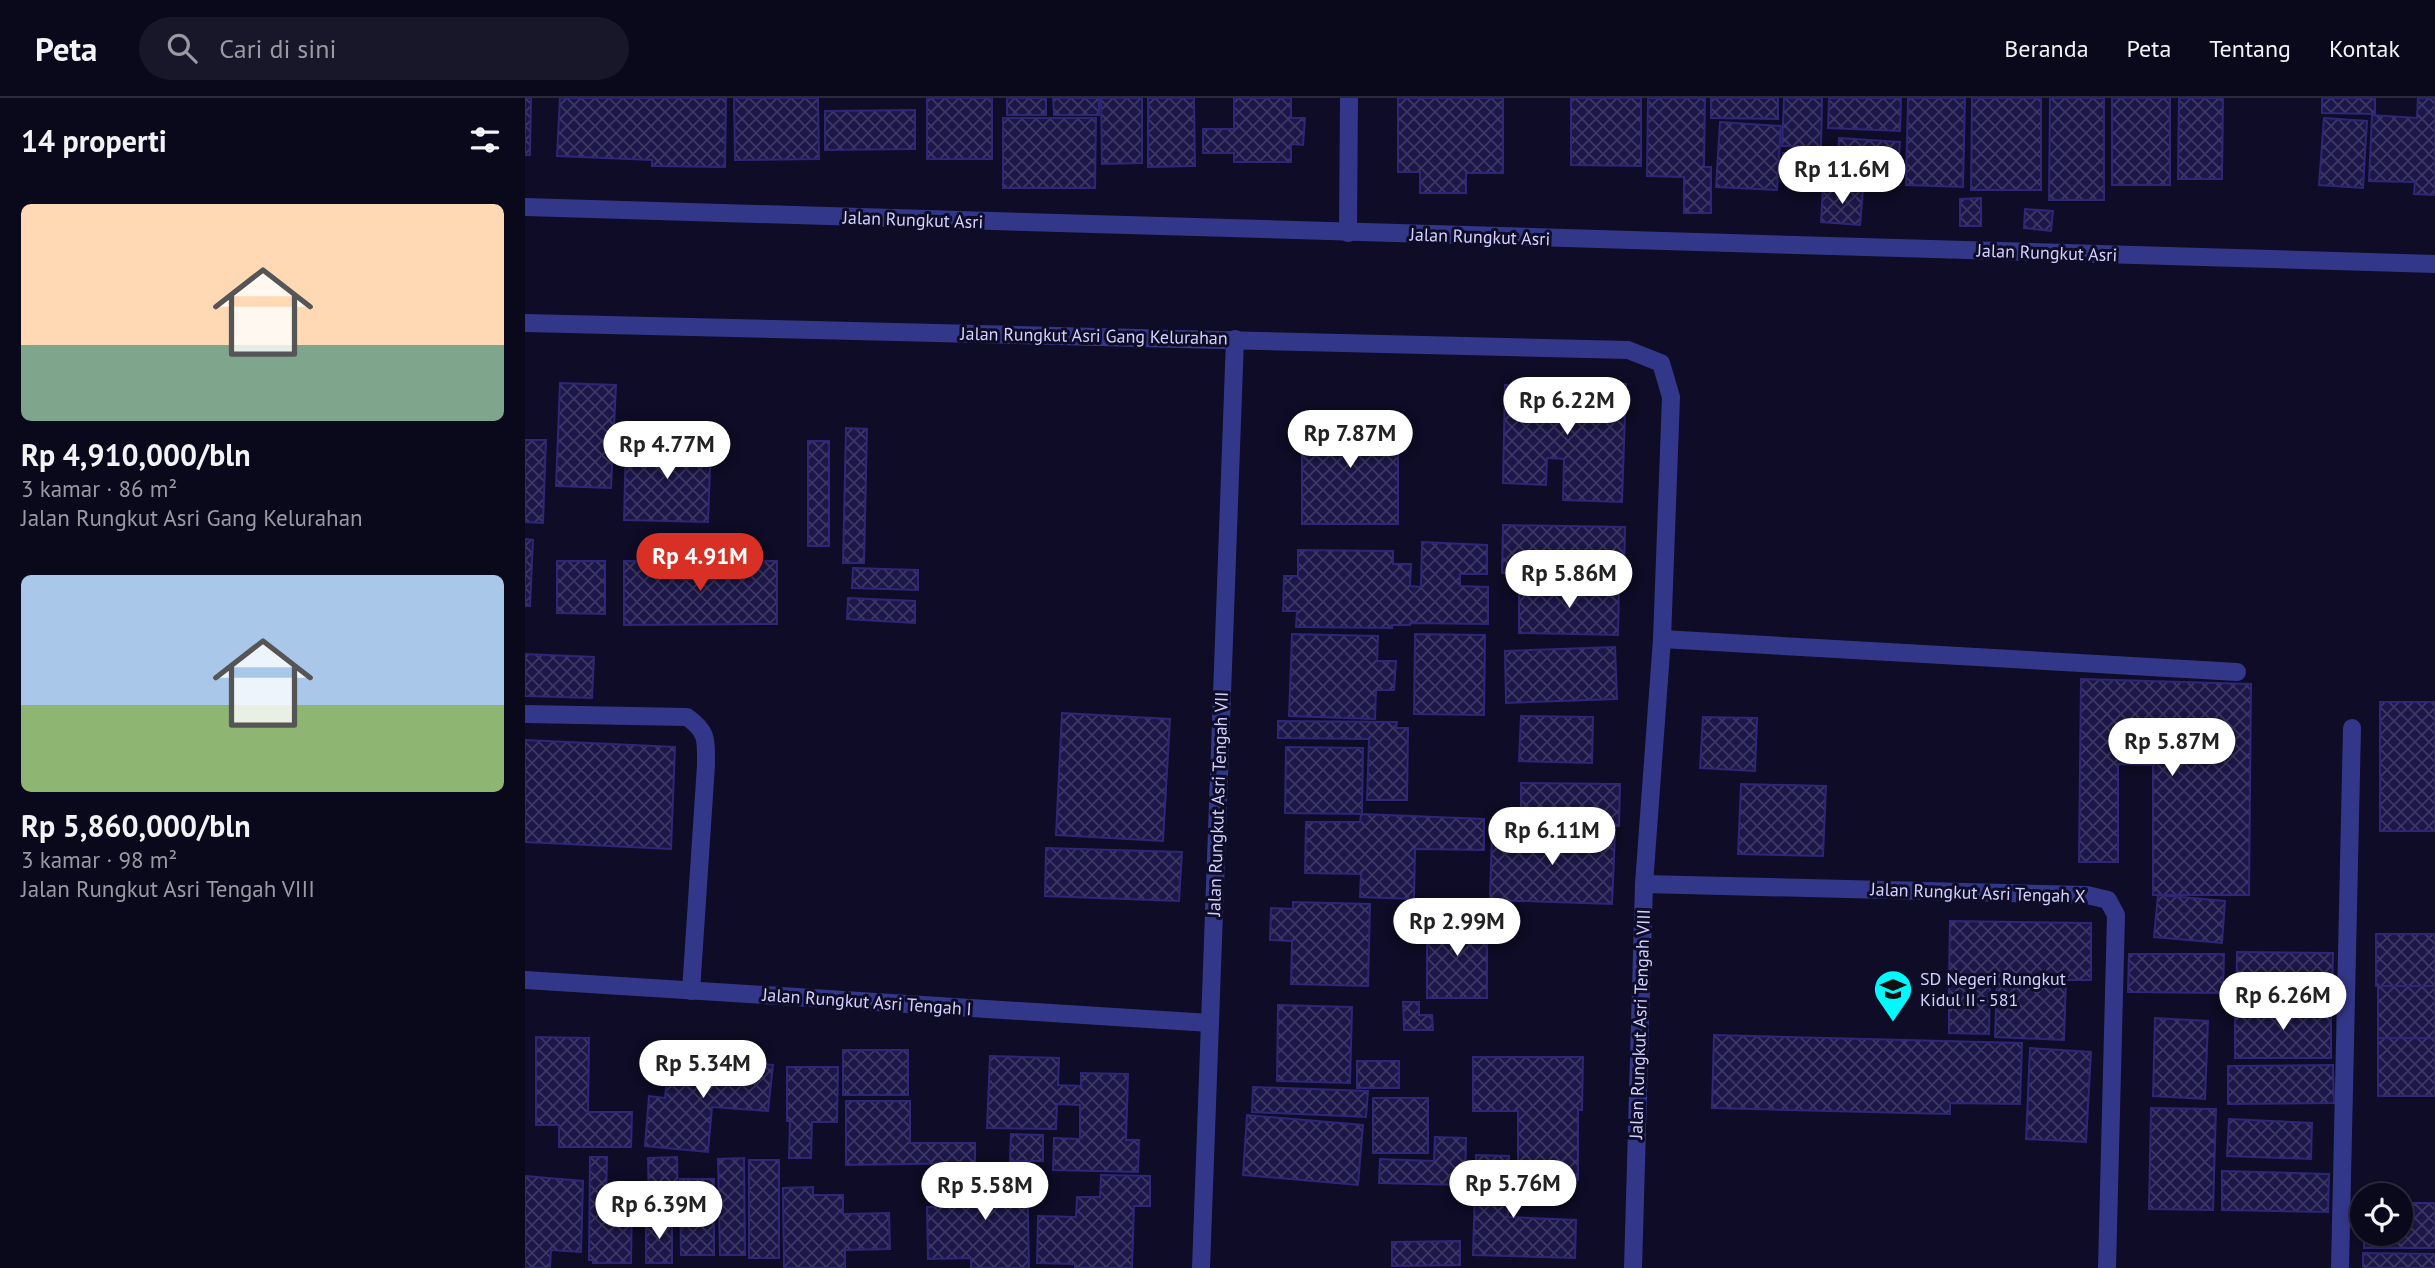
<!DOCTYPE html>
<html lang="id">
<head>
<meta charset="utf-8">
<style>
  body { margin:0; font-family:"PT Sans",sans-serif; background:#181729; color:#f1f3f6; height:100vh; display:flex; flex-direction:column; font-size:26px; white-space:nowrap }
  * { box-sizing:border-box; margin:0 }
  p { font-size:23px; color:#999aa3 }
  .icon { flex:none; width:38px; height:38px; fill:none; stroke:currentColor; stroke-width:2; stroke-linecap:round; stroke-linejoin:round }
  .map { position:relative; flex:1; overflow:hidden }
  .drawer { display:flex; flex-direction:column; background:#0a091c; width:525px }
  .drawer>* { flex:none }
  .buttons { position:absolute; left:1825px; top:1085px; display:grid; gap:14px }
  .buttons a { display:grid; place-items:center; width:63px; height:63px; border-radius:50%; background:#0a091c; box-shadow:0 4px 10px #0003,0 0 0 2px #2a2a3b; font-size:35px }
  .price { position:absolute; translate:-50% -60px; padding:0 16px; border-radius:24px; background:#fff; color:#222; font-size:23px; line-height:46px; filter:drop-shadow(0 2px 4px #0008) }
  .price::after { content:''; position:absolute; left:50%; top:42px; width:21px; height:16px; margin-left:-10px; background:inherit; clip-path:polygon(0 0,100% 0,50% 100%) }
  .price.on { background:#d93025; color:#fff }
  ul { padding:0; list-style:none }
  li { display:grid; align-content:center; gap:14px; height:371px; padding:0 21px }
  li span { display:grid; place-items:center; height:217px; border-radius:10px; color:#555 }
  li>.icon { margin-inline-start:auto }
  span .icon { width:126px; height:126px; fill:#fffc; stroke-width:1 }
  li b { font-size:30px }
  h2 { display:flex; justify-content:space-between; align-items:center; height:84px; padding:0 21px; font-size:30px }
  header { display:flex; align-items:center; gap:42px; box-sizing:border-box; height:98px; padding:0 35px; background:#0a091c; border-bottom:2px solid #2a2a3b }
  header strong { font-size:33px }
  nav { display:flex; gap:38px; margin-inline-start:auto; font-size:24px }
  .search { width:490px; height:63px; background:#181729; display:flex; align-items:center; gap:18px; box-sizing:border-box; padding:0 24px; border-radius:38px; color:#999aa3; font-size:26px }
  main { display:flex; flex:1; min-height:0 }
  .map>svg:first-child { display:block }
  .building { fill:url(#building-cross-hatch); stroke:#2f2677; stroke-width:2 }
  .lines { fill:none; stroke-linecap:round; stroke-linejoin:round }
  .minor { stroke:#333789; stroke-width:18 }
  .labels { text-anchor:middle; stroke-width:6; stroke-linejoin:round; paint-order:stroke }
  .street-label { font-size:18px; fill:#d2d1ff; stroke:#0e0c26 }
  .poi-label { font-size:18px; fill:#d2d1ff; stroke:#0e0c26; text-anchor:start }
</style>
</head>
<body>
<header>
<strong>Peta</strong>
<div class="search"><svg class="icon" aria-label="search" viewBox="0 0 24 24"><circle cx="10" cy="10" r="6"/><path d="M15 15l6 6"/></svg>Cari di sini</div>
<nav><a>Beranda</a><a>Peta</a><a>Tentang</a><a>Kontak</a></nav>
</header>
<main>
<section class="drawer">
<h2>14 properti<svg class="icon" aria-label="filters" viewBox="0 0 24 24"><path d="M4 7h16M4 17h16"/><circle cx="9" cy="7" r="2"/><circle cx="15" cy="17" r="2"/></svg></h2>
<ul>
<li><span style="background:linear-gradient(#ffd9b3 65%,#7fa58c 0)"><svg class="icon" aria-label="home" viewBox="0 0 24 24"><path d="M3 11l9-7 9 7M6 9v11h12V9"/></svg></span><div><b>Rp 4,910,000/bln</b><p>3 kamar · 86 m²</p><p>Jalan Rungkut Asri Gang Kelurahan</p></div></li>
<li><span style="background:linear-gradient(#a9c7e8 60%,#8fb573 0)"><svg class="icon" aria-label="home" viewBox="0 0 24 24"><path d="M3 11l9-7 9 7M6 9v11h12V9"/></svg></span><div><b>Rp 5,860,000/bln</b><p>3 kamar · 98 m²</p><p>Jalan Rungkut Asri Tengah VIII</p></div></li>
</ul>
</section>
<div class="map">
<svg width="1910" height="1170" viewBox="0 0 1910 1170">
  <defs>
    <pattern id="building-cross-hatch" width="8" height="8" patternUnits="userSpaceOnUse" patternTransform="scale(1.75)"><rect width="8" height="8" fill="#1c1748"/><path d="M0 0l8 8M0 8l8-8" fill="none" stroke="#3c3863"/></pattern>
  </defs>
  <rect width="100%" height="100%" fill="#0e0c26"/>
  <g class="building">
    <polygon points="0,0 6,0 5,57 0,57"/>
    <polygon points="35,0 201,0 200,69 127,68 127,62 32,58"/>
    <polygon points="209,0 293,0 294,61 210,62"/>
    <rect x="402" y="0" width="65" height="61"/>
    <rect x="482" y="0" width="39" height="17"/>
    <polygon points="528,0 574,0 574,17 529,17"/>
    <polygon points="576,0 617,0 617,65 577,66"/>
    <polygon points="623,0 669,0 670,68 623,69"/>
    <polygon points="709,0 766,0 766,20 780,20 778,47 766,46 766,64 709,64 709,55 678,55 678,31 709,31"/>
    <polygon points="873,0 978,0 978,75 941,75 941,95 895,95 895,74 873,74"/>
    <polygon points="1046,0 1116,0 1116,68 1046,67"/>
    <polygon points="1123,0 1180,0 1179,69 1186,69 1186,115 1159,115 1159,79 1122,78"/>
    <polygon points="1186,0 1253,0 1253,21 1186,20"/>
    <polygon points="1259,0 1297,0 1296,49 1257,48"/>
    <polygon points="1304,0 1376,0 1375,33 1303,30"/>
    <polygon points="1383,0 1440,0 1438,89 1381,87"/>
    <polygon points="1447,0 1516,0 1516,92 1446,92"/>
    <polygon points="1525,0 1579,0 1579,102 1524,102"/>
    <rect x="1587" y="0" width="58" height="87"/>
    <polygon points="1654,0 1698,0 1697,81 1653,81"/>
    <polygon points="1797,0 1850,0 1850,16 1797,15"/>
    <polygon points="1893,0 1910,0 1910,97 1889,96 1890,84 1844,83 1847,17 1892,20"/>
    <polygon points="390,12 390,51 300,52 300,13"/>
    <polygon points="478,20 571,20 570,90 478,90"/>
    <polygon points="1799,20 1842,23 1838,90 1794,87"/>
    <polygon points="1195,24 1256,28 1252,92 1191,89"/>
    <polygon points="1314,40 1375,44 1372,88 1312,84"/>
    <polygon points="1258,55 1309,57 1308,83 1257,81"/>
    <polygon points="1298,90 1338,92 1335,127 1296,124"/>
    <polygon points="1456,100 1456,128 1435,128 1435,101"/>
    <polygon points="1500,111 1528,113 1526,133 1499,130"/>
    <polygon points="1042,283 1101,286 1097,404 1038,402 1039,361 1022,360 1021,387 978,385 980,287 1042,289"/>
    <polygon points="35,285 91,287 86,390 31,388"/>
    <rect x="777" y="319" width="96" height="107"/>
    <polygon points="321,330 342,331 339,465 318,465"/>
    <polygon points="0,342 21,342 18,425 0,424"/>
    <polygon points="101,342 186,345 183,424 99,422"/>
    <rect x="283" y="343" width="21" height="105"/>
    <polygon points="978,427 1100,429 1099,478 977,475"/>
    <polygon points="0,441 8,442 5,508 0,508"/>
    <polygon points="897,444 962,447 962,476 935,476 935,488 963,489 963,526 885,525 885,527 867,527 867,530 771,529 772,513 758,513 759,478 773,478 773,452 868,453 868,466 886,466 885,488 896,489"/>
    <polygon points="32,463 80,463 80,516 32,515"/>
    <polygon points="99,463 252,463 252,526 99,527"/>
    <polygon points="328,470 393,472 393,492 327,490"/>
    <polygon points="994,487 1094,489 1093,537 994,535"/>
    <polygon points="323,500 390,503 390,525 322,521"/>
    <polygon points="767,536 853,538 852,563 871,563 869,592 851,592 850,621 764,618"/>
    <polygon points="890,536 960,537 959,617 889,616"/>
    <polygon points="1090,549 1092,601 981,605 980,553"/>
    <polygon points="0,556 69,559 67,600 0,598"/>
    <polygon points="1556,581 1726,586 1724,797 1628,797 1628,667 1593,666 1593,764 1554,764"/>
    <rect x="1855" y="604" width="55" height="129"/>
    <polygon points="537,615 645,621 638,743 531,737"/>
    <polygon points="996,618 1068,619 1067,665 994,663"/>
    <polygon points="1178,619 1232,620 1230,673 1175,670"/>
    <polygon points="753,623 872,624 871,630 883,630 882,702 842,702 844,641 753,640"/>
    <polygon points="0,642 150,649 146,751 0,744"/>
    <polygon points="761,649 838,650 837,716 959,721 959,752 890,751 889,801 835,799 836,776 780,775 781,724 835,724 836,716 760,715"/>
    <polygon points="996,685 1095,686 1094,728 996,727"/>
    <polygon points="1216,686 1301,688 1298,758 1213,756"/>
    <polygon points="967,733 1090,737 1087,806 965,802"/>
    <polygon points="521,750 657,754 654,803 520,798"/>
    <polygon points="1633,797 1700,803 1697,845 1629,839"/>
    <polygon points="768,804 845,806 843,888 766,886 767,843 745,842 746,810 768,811"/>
    <rect x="902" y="821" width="60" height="79"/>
    <polygon points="1425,823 1566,825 1566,882 1541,882 1539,942 1470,939 1472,881 1424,880"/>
    <rect x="1851" y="836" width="59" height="52"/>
    <polygon points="1712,854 1808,855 1807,907 1711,907"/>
    <polygon points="1604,856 1699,856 1698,895 1603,894"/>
    <polygon points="1424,884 1465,885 1464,936 1424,935"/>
    <rect x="1853" y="888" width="57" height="52"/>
    <polygon points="878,904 894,904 894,917 907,917 908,932 879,932"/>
    <polygon points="753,907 827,909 825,985 752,983"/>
    <rect x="1710" y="909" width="96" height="51"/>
    <polygon points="1630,920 1683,923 1680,1001 1628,998"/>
    <polygon points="1189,937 1497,945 1495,1006 1425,1005 1425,1016 1187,1010"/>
    <polygon points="11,939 64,940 63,1014 107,1014 106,1049 34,1049 34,1027 11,1027"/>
    <rect x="1853" y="940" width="57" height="58"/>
    <polygon points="1505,950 1566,954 1561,1044 1501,1041"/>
    <rect x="318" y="952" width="65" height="45"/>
    <polygon points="144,958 248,967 243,1013 187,1009 183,1054 120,1048 124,998 140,1000"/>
    <polygon points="465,958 534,960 533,987 556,988 556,975 603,976 601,1042 614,1042 613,1074 528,1072 529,1040 555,1041 555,1007 532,1006 531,1031 462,1030"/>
    <polygon points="948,959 1058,959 1057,1012 1053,1012 1053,1082 993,1081 993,1013 948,1013"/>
    <rect x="832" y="963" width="42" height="27"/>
    <polygon points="1808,967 1809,1005 1703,1006 1703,968"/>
    <polygon points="262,969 313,969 312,1024 287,1024 286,1060 264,1060 265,1023 262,1023"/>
    <polygon points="728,989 843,993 841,1019 727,1014"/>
    <rect x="848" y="1000" width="55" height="55"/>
    <polygon points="321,1003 385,1003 385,1045 450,1045 450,1065 321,1067"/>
    <polygon points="1626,1010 1691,1011 1688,1112 1624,1111"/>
    <polygon points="722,1017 838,1027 833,1087 718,1077"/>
    <polygon points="1704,1021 1787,1025 1786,1061 1702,1058"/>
    <polygon points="486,1036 518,1037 518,1063 485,1063"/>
    <polygon points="910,1039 941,1040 940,1087 854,1085 855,1061 909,1063"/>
    <polygon points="951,1057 984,1058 983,1119 1051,1122 1050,1160 948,1157"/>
    <polygon points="65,1059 82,1059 81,1100 107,1100 106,1165 68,1165 68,1162 64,1162"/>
    <polygon points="152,1059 153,1110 124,1111 123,1060"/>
    <polygon points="219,1060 220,1157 195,1157 193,1061"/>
    <rect x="224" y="1062" width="30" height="98"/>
    <polygon points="502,1069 504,1170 446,1170 446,1160 403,1161 402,1109 446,1108 445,1070"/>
    <polygon points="1697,1073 1804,1076 1803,1114 1697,1112"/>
    <polygon points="576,1077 625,1078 625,1108 609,1108 607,1170 550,1170 550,1166 512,1165 513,1118 551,1119 552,1099 575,1099"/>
    <polygon points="0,1078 58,1083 56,1154 26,1152 25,1170 0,1170"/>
    <polygon points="155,1081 189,1081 189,1157 156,1157"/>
    <polygon points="288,1089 288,1097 318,1097 318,1116 364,1115 365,1151 320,1152 320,1170 259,1170 258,1090"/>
    <polygon points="1876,1105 1910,1105 1910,1150 1839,1150 1839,1136 1876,1136"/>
    <rect x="121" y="1122" width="26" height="43"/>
    <polygon points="935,1143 935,1167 867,1168 867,1144"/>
    <polygon points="1838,1155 1910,1156 1910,1170 1838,1170"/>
  </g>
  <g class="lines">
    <g class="minor">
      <polyline points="0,109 1910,166"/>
      <polyline points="823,135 824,0"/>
      <polyline points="0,225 1103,252 1136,265 1146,299 1137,541 1119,786 1108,1170"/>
      <polyline points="1137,541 1712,574"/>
      <path d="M 0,616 L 162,619 C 183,634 181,642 181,667 L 166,893"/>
      <polyline points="1119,786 1562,797 1583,802 1591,817 1582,1170"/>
      <polyline points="0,882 685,925"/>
      <polyline points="676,1170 710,241"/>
      <polyline points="1815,1170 1827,630"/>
    </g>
  </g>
  <defs>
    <g id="school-pin" transform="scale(2.0125)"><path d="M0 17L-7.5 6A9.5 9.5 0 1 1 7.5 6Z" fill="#00f9fc" stroke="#0e0c26"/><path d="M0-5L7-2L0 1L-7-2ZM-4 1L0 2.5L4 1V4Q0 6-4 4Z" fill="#111"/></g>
  </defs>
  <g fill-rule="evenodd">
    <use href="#school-pin" x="1368" y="891"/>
  </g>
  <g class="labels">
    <g class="street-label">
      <text transform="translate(388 122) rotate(2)" y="6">Jalan Rungkut Asri</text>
      <text transform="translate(955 139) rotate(2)" y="6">Jalan Rungkut Asri</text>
      <text transform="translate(1522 155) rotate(2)" y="6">Jalan Rungkut Asri</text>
      <text transform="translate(569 238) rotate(1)" y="6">Jalan Rungkut Asri Gang Kelurahan</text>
      <text transform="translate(693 706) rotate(-88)" y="6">Jalan Rungkut Asri Tengah VII</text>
      <text transform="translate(1453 795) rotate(2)" y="6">Jalan Rungkut Asri Tengah X</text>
      <text transform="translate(342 904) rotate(4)" y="6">Jalan Rungkut Asri Tengah I</text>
      <text transform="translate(1115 926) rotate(-88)" y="6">Jalan Rungkut Asri Tengah VIII</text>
    </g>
    <g class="poi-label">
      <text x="1395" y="887">SD Negeri Rungkut<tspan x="1395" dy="21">Kidul II - 581</tspan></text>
    </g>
  </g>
</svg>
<div class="buttons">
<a><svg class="icon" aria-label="locate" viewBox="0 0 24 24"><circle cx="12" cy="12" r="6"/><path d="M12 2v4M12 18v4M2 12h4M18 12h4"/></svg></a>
</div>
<b class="price" style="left:1317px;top:108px">Rp 11.6M</b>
<b class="price" style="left:1042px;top:339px">Rp 6.22M</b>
<b class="price" style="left:825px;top:372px">Rp 7.87M</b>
<b class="price" style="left:142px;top:383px">Rp 4.77M</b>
<b class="price on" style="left:175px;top:495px">Rp 4.91M</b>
<b class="price" style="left:1044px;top:512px">Rp 5.86M</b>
<b class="price" style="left:1647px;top:680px">Rp 5.87M</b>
<b class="price" style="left:1027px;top:769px">Rp 6.11M</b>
<b class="price" style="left:932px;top:860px">Rp 2.99M</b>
<b class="price" style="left:1758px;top:934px">Rp 6.26M</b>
<b class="price" style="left:178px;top:1002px">Rp 5.34M</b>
<b class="price" style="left:988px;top:1122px">Rp 5.76M</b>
<b class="price" style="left:460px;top:1124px">Rp 5.58M</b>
<b class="price" style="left:134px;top:1143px">Rp 6.39M</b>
</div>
</main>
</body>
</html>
